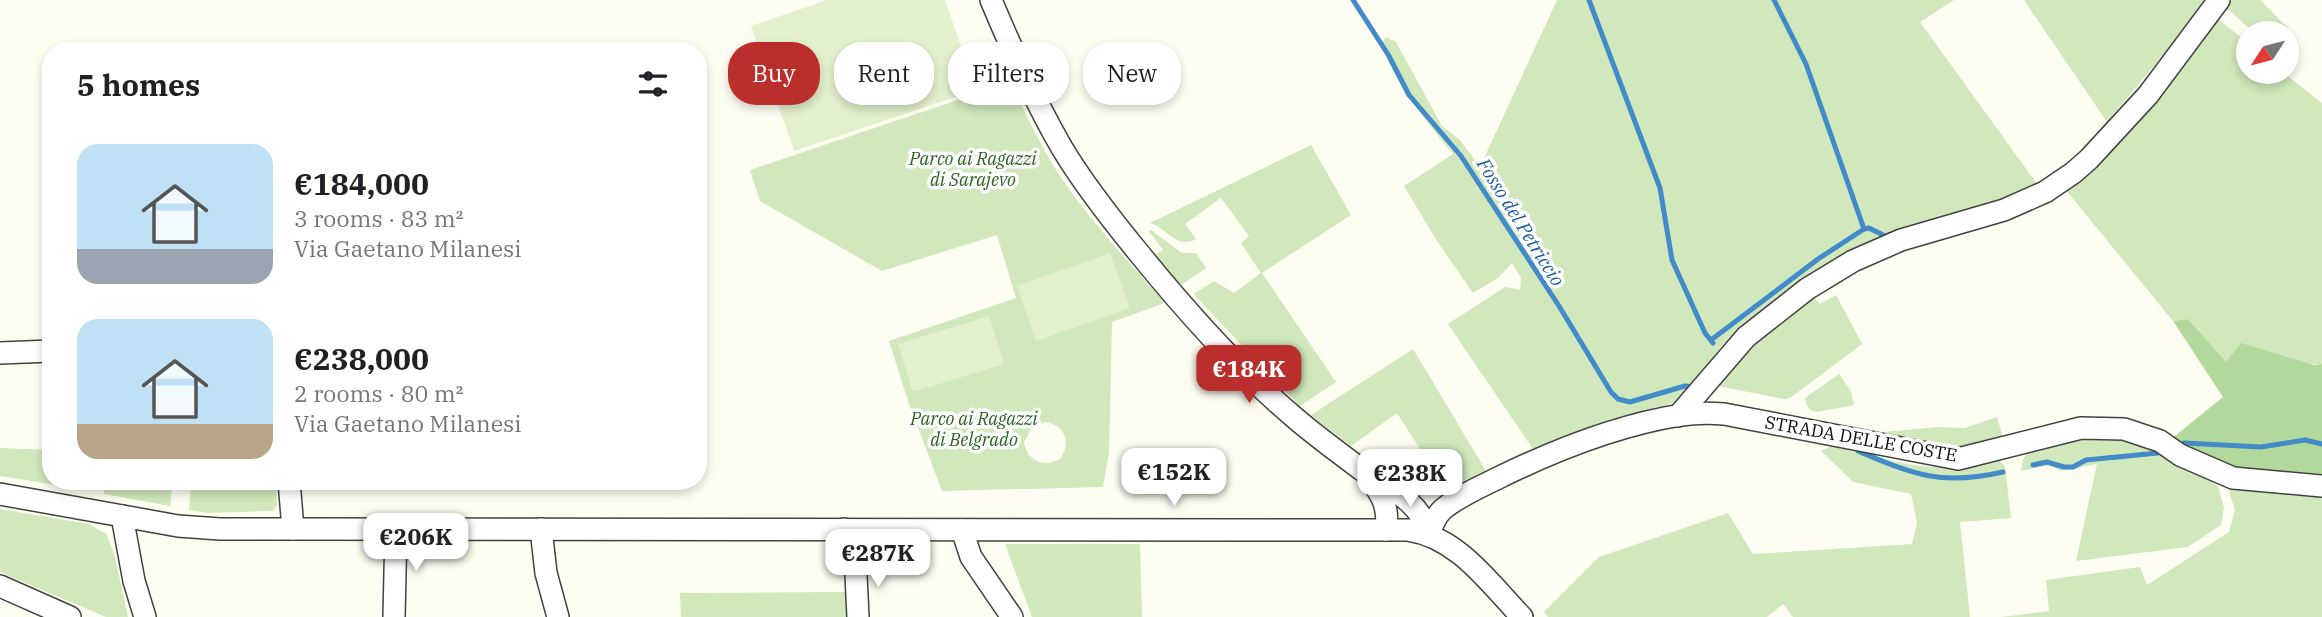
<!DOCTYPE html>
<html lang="en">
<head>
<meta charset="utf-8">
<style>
  body { margin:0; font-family:"IBM Plex Serif",serif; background:#f6f6f6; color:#202124; height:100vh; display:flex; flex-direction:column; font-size:26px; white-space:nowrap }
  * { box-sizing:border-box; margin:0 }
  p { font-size:23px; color:#757577 }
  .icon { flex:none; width:38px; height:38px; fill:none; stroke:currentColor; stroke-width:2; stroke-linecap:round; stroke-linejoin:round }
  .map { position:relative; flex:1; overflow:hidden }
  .drawer { position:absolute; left:42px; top:42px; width:665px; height:448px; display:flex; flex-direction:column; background:#fff; border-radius:28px; box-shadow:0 4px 10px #0003 }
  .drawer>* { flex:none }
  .top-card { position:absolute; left:728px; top:42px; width:665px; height:63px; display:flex; gap:14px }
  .needle { width:46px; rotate:234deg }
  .tools { position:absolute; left:2236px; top:21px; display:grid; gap:14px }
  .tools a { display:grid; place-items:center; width:63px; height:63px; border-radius:50%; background:#fff; box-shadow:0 4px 10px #0003; font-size:35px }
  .price { position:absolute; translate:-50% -60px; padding:0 16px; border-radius:14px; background:#fff; color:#222; font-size:23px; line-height:46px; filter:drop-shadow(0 2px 4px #0008) }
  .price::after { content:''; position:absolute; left:50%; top:42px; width:21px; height:16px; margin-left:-10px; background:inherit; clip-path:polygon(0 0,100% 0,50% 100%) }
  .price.selected { background:#ba2e2c; color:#fff }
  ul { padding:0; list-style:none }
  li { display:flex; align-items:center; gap:21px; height:175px; padding:0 35px }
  li span { display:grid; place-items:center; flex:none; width:196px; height:140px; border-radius:21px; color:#555 }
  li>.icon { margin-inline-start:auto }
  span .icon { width:84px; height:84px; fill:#fffc; stroke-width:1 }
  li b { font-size:30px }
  h2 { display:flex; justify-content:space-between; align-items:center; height:84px; padding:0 35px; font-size:30px }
  .tag { padding:0 24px; border-radius:28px; background:#fff; box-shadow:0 4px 10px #0003; font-size:24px; line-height:63px }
  .tag.selected { background:#ba2e2c; color:#fff }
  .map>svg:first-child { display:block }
  .green { fill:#d0e8bc; fill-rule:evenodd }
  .forest { fill:#b3d89c }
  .pitch { fill:#e2f0ce }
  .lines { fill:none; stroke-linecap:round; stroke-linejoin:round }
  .stream { stroke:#428ac8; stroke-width:5 }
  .minor-casing { stroke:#424242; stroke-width:24 }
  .minor { stroke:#fff; stroke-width:21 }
  .labels { text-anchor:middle; stroke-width:7; stroke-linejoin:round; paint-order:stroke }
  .park-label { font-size:18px; font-style:italic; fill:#2b6521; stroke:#fff }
  .street-label { font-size:18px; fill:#0f0f0f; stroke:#fff }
  .water-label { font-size:19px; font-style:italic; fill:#1d5d9d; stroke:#fff }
</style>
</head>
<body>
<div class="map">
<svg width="2322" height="617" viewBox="0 0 2322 617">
  <rect width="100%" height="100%" fill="#fefdf2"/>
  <g class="green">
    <path d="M 1557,0 L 1954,0 L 1920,22 L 2037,184 L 2001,203 L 1806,281 L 1722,345 L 1685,395 L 1674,403 L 1620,417 L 1533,449 L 1448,324 L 1505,287 L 1520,290 L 1521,278 L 1512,263 L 1498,278 L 1473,293 L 1437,241 L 1404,186 L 1453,154 C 1425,119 1396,86 1381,43 L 1386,37 L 1396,42 L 1442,126 L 1460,140 L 1480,167 Z"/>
    <polygon points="2024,0 2204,0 2191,21 2107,122"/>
    <polygon points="2229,0 2260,0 2289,29 2287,38 2287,33 2255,33 2225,7"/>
    <polygon points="2218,19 2249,44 2249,72 2283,72 2322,103 2322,364 2226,363 2188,319 2173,321 2065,189 2094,168"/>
    <path d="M 1011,82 C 1025,113 1040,145 1058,173 C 1089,220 1128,261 1165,303 L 1112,322 L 1109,452 L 1103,487 L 942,491 L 908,401 L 889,341 L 1016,298 L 997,235 L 882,271 L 760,201 L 750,170 ZM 1045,422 C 1065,425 1072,443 1060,459 C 1043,468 1027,461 1024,442 L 1033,426 Z"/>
    <path d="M 1311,145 L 1351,215 L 1262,273 L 1336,382 L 1300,406 L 1195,296 L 1195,293 L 1214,281 L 1234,293 L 1261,273 L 1241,243 L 1249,236 L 1221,198 L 1185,224 L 1196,239 C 1177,250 1167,228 1150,223 Z"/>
    <polygon points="1151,230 1182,253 1196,253 1206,268 1183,284 1178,283 1155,255 1163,250 1149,231"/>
    <polygon points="1811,294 1820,304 1836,295 1862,344 1790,398 1784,399 1713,385 1752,341"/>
    <polygon points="1413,349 1486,471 1448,493 1397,413 1351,446 1311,415"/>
    <path d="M 1839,374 L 1851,391 L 1854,405 L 1817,412 C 1809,411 1806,406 1805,398 Z"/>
    <polygon points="1997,417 2003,438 1950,450 1872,433 1938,427 1965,428"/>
    <path d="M 2115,436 C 2151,446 2186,466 2218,486 L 2224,508 L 2221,525 L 2188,547 L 2076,561 L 2097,464 L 2061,471 L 2049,465 L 2021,471 C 2022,466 2022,459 2026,455 C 2038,440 2096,437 2115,436 Z"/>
    <path d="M 1832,446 C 1871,456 1911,468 1952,468 C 1968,468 1984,460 2000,460 L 2005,467 L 2011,518 L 1960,522 L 1970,617 L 1793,617 L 1783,604 L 1767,617 L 1548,617 L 1544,612 L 1599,557 L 1728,513 L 1753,554 L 1912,544 L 1917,523 L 1911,494 L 1853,482 L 1821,451 Z"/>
    <polygon points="0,448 51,450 51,481 68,481 68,487 0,476"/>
    <polygon points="104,481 173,481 170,506 104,494"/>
    <polygon points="191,481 276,481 277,505 273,511 207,513 189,510"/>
    <polygon points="2226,481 2259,492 2322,495 2322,617 2001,617 2049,611 2046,580 2140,567 2147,585 2229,532 2235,510"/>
    <polygon points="0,509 89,524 106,534 114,553 128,617 106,617 0,572"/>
    <polygon points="1005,544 1140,544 1142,617 1032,617"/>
    <polygon points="848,592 850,617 681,617 680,593"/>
  </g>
  <polygon class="forest" points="2188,319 2226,362 2241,343 2314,365 2322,364 2322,475 2235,470 2170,440 2223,397 2173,321"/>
  <g class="pitch">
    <polygon points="827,0 945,0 976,90 794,151 751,26"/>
    <polygon points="1110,253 1130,308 1036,341 1017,286"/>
    <polygon points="989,316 1004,364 913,392 898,344"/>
  </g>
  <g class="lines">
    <g class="stream">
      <polyline points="1353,0 1389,56 1409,95 1461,156 1559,306 1611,392 1618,399 1630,402 1685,386 1693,387"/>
      <polyline points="1589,0 1660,188 1672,260 1705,333 1713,343"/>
      <polyline points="1864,229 1869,228 1885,236 1891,234"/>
      <polyline points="1711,340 1818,259 1864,229 1806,64 1774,0"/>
      <polyline points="2184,443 2261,447 2305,440 2322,444"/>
      <path d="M 1858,451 C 1915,475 1941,486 2003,472"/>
      <polyline points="2033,465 2047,462 2064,467 2073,467 2086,460 2158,453"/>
    </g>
    <g class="minor-casing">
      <g id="minor">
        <path d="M 991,0 C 1012,50 1035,102 1062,148 C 1084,185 1111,219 1138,252 C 1185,310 1237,369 1295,418 C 1316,436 1339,453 1362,470 C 1388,488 1420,500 1429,534"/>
        <polyline points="0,353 51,351"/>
        <polyline points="1678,416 1746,337 1807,289 1853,261 1901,240 2004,210 2045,192 2073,173 2089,159 2148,95 2219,0"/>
        <path d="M 1369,478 C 1383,496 1389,508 1386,530"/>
        <polyline points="289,481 293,529"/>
        <path d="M 0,494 L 178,526 L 220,529 L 1408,530 C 1458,537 1489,583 1522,617"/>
        <polyline points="122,516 134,581 145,617"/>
        <polyline points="541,529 546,573 558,617"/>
        <polyline points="844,529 855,554 858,617"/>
        <polyline points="962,530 971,557 1012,617"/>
        <path d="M 1429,534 C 1432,525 1435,517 1442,510 C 1457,497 1480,487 1498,478 C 1555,450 1618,425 1681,415 C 1696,413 1710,413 1724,414 L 1958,459 L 2081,428 L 2124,429 L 2160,441 L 2180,455 L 2233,478 L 2322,486"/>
        <polyline points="0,586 70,617"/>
        <polyline points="394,617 396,529"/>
      </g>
    </g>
    <use href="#minor" class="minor"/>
  </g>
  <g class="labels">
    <g class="park-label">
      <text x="973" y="165">Parco ai Ragazzi<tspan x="973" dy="21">di Sarajevo</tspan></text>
      <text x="974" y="425">Parco ai Ragazzi<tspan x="974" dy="21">di Belgrado</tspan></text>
    </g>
    <g class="street-label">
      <text transform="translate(1861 439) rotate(10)" y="6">STRADA DELLE COSTE</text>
    </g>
    <g class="water-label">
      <text transform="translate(1521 222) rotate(58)" y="7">Fosso del Petriccio</text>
    </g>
  </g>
</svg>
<div class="tools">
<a><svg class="needle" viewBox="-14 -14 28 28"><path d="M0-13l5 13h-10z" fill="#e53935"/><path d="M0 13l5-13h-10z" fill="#757577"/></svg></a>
</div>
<b class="price selected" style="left:1249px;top:405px">€184K</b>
<b class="price" style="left:1174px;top:508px">€152K</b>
<b class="price" style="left:1410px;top:509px">€238K</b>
<b class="price" style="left:416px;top:573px">€206K</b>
<b class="price" style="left:878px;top:589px">€287K</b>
<div class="top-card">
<a class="tag selected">Buy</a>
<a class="tag">Rent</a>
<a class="tag">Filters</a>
<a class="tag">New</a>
</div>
<section class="drawer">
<h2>5 homes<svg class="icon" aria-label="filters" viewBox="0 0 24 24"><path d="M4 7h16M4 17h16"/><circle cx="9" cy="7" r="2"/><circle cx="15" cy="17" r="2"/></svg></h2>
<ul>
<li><span style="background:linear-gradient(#bfe0f5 75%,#9aa5b1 0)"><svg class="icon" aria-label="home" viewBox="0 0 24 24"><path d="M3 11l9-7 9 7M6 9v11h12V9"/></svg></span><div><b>€184,000</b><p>3 rooms · 83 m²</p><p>Via Gaetano Milanesi</p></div></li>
<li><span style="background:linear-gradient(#bfe0f5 75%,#b9a48a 0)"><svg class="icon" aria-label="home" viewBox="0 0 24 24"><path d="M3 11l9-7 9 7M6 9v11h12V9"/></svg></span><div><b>€238,000</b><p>2 rooms · 80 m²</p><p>Via Gaetano Milanesi</p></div></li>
</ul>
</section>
</div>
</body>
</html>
